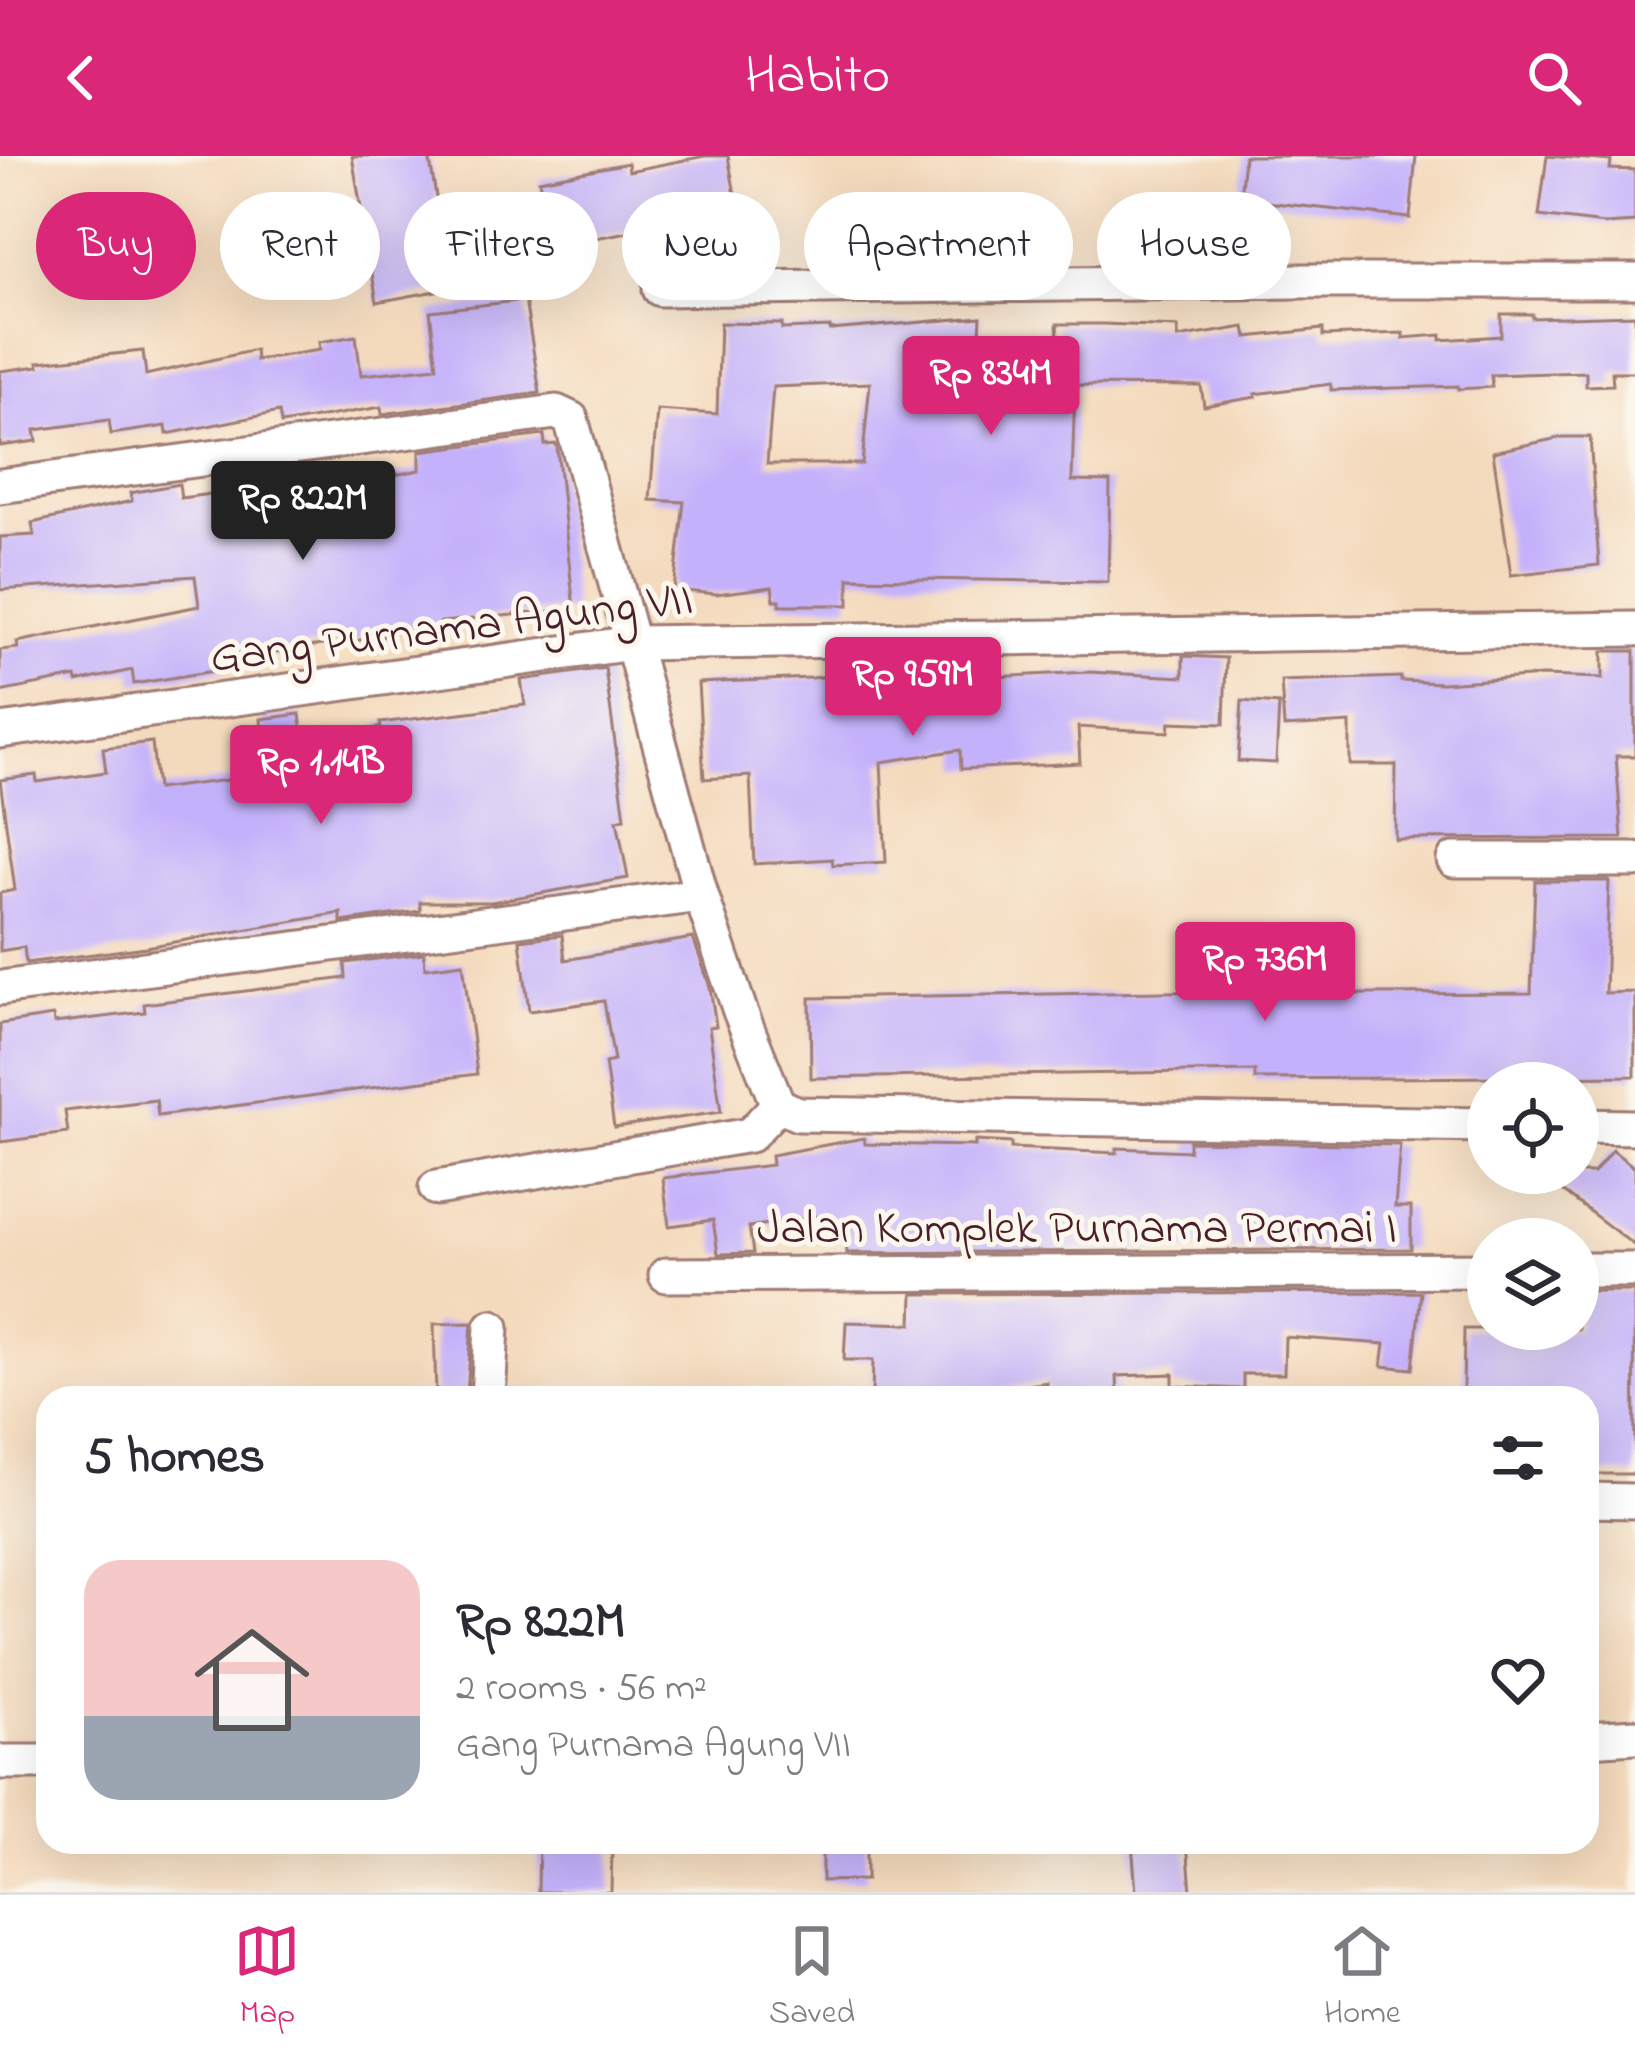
<!DOCTYPE html>
<html lang="en">
<head>
<meta charset="utf-8">
<style>
  body { margin:0; font-family:"Indie Flower",sans-serif; background:#f2f2f3; color:#2b2b33; height:100vh; display:flex; flex-direction:column; font-size:45px; white-space:nowrap }
  * { box-sizing:border-box; margin:0 }
  p { font-size:39px; color:#7c7c81 }
  .icon { flex:none; width:66px; height:66px; fill:none; stroke:currentColor; stroke-width:2; stroke-linecap:round; stroke-linejoin:round }
  .map { position:relative; flex:1; overflow:hidden }
  .side { position:absolute; left:36px; top:1230px; width:1563px; height:468px; display:flex; flex-direction:column; background:#fff; border-radius:36px; box-shadow:0 12px 48px #0002 }
  .side>* { flex:none }
  .hud { position:absolute; left:36px; top:36px; width:1563px; height:108px; display:flex; gap:24px }
  .fabs { position:absolute; left:1467px; top:906px; display:grid; gap:24px }
  .fabs a { display:grid; place-items:center; width:132px; height:132px; border-radius:50%; background:#fff; box-shadow:0 12px 48px #0002; font-size:60px }
  .price { position:absolute; translate:-50% -102px; padding:0 27px; border-radius:12px; background:#db2777; color:#fff; font-size:39px; line-height:78px; filter:drop-shadow(0 3px 6px #0008) }
  .price::after { content:''; position:absolute; left:50%; top:72px; width:36px; height:27px; margin-left:-18px; background:inherit; clip-path:polygon(0 0,100% 0,50% 100%) }
  .price.active { background:#222; color:#fff }
  ul { padding:0; list-style:none }
  li { display:flex; align-items:center; gap:36px; height:300px; padding:0 48px }
  li span { display:grid; place-items:center; flex:none; width:336px; height:240px; border-radius:36px; color:#555 }
  li>.icon { margin-inline-start:auto }
  span .icon { width:144px; height:144px; fill:#fffc; stroke-width:1 }
  li b { font-size:51px }
  h2 { display:flex; justify-content:space-between; align-items:center; height:144px; padding:0 48px; font-size:51px }
  .chip { padding:0 42px; border-radius:54px; background:#fff; box-shadow:0 12px 48px #0002; font-size:42px; line-height:108px }
  .chip.active { background:#db2777; color:#fff }
  header { display:flex; justify-content:space-between; align-items:center; height:156px; padding:0 48px; background:#db2777; color:#fff; font-size:54px; font-weight:600 }
  .tab-bar { display:flex; justify-content:space-around; align-items:center; height:168px; border-top:3px solid #e1e1e2; background:#fff; font-size:33px; color:#7c7c81 }
  .tab-bar a { display:grid; justify-items:center; gap:6px }
  .tab-bar .active { color:#db2777 }
  .map>svg:first-child { display:block }
  .building { fill:#c4b1fb; fill-rule:evenodd }
  .lines { fill:none; stroke-linecap:round; stroke-linejoin:round }
  .minor-casing { stroke:#9f7c74; stroke-width:39 }
  .minor { stroke:#fff; stroke-width:33 }
  .labels { text-anchor:middle; stroke-width:10; stroke-linejoin:round; paint-order:stroke }
  .street-label { font-size:48px; fill:#4a1f2b; stroke:#fbf7ec }
</style>
</head>
<body>
<header><svg class="icon" aria-label="back" viewBox="0 0 24 24"><path d="M15 5l-7 7 7 7"/></svg>Habito<svg class="icon" aria-label="search" viewBox="0 0 24 24"><circle cx="10" cy="10" r="6"/><path d="M15 15l6 6"/></svg></header>
<div class="map">
<svg width="1635" height="1736" viewBox="0 0 1635 1736">
  <rect width="100%" height="100%" fill="#fbf7ec"/>
  <filter id="ink" filterUnits="userSpaceOnUse"><feTurbulence type="fractalNoise" baseFrequency=".00833" numOctaves="2"/><feDisplacementMap in="SourceGraphic" scale="24" xChannelSelector="R" yChannelSelector="G"/><feConvolveMatrix kernelMatrix="1 2 1 2 8 2 1 2 1" color-interpolation-filters="sRGB"/></filter>
  <filter id="wash" filterUnits="userSpaceOnUse"><feTurbulence type="fractalNoise" baseFrequency=".004" numOctaves="4" result="noise"/><feDisplacementMap in="SourceGraphic" scale="48" xChannelSelector="R" yChannelSelector="G"/><feGaussianBlur stdDeviation="2.7" result="paint"/><feColorMatrix in="noise" values="0 0 0 0 0 0 0 0 0 0 0 0 0 0 0 0 0 1.4 0 .05"/><feComposite in="paint" operator="in"/></filter>
  <g filter="url(#wash)">
    <rect width="100%" height="100%" fill="#f4dabd"/>
    <g id="blocks">
      <g class="building">
        <polygon points="352,0 429,0 452,132 377,146"/>
        <polygon points="705,0 728,0 739,61 650,78 649,72 552,90 539,24 628,7 629,15"/>
        <polygon points="1244,0 1416,0 1410,62 1240,43"/>
        <polygon points="1547,0 1611,5 1610,13 1635,14 1635,66 1604,68 1539,60"/>
        <polygon points="525,144 540,237 382,258 381,251 281,268 279,256 167,278 166,270 111,278 109,264 35,274 37,285 0,290 0,215 39,210 38,206 143,195 146,219 255,194 256,204 320,194 319,186 356,180 361,219 437,211 430,155"/>
        <path d="M 1501,158 L 1532,158 L 1532,162 L 1635,159 L 1635,216 L 1612,216 L 1613,229 L 1586,230 L 1586,216 L 1491,219 L 1492,231 L 1458,233 L 1458,230 L 1331,234 L 1331,228 L 1255,238 L 1256,241 L 1204,250 L 1201,230 L 1075,229 L 1072,325 L 1110,326 L 1108,426 L 849,422 L 849,449 L 780,449 L 780,444 L 774,444 L 772,431 L 716,438 L 674,434 L 684,346 L 650,344 L 657,254 L 717,258 L 720,167 L 782,168 L 782,173 L 830,171 L 830,174 L 981,161 L 980,177 L 1058,181 L 1057,168 L 1103,168 L 1178,171 L 1178,182 L 1245,171 L 1247,181 L 1323,173 L 1323,180 L 1403,177 L 1403,182 L 1441,179 L 1441,184 L 1501,180 ZM 870,227 L 862,308 L 767,308 L 773,231 Z"/>
        <polygon points="544,279 545,289 556,288 557,291 574,453 441,466 441,471 382,476 383,481 292,493 231,508 232,512 134,528 132,514 77,526 76,521 0,536 0,494 18,492 17,486 199,450 195,420 0,434 0,381 34,379 32,367 132,345 130,337 179,328 181,342 254,332 253,318 284,316 285,329 347,320 348,328 420,314 420,295"/>
        <polygon points="1563,281 1590,281 1599,409 1511,419 1493,296"/>
        <polygon points="1603,495 1635,495 1635,600 1616,600 1622,682 1395,683 1396,609 1350,609 1350,567 1284,571 1281,525 1401,521 1401,525 1442,527 1542,520 1603,522"/>
        <polygon points="1183,500 1226,502 1224,568 1170,566 1169,576 1078,571 1080,607 961,613 960,594 881,606 886,706 833,709 832,703 754,708 750,620 704,623 698,527 812,522 937,508 939,524 1088,516 1183,521"/>
        <polygon points="605,512 625,662 617,664 628,722 491,746 420,746 420,755 341,766 341,757 146,791 26,807 24,791 0,795 0,737 15,734 0,624 36,619 37,626 106,616 103,592 152,586 157,633 267,619 261,563 300,558 303,586 381,571 380,567 525,549 521,524"/>
        <polygon points="1242,545 1279,548 1276,607 1238,605"/>
        <polygon points="1535,725 1609,725 1605,837 1635,836 1635,920 1255,923 1255,915 811,922 810,842 1221,835 1221,839 1531,837"/>
        <polygon points="562,779 565,804 693,782 710,831 716,870 709,871 721,956 614,971 605,907 614,905 604,845 529,855 520,784"/>
        <polygon points="424,797 425,812 463,807 477,918 158,960 156,944 65,955 68,977 0,986 0,868 53,860 54,867 145,856 144,848 346,822 345,807"/>
        <polygon points="864,982 865,988 975,990 975,985 1011,987 1011,992 1117,997 1117,992 1189,995 1189,985 1400,989 1395,1051 1411,1051 1411,1093 847,1097 844,1065 826,1066 826,1059 749,1071 753,1097 718,1098 713,1064 669,1070 663,1022 772,1009 771,999"/>
        <polygon points="1612,994 1635,1012 1635,1090 1539,1017 1594,1017"/>
        <polygon points="1578,1135 1634,1135 1635,1318 1587,1318 1587,1242 1463,1242 1464,1173 1578,1173"/>
        <polygon points="1421,1136 1413,1213 1382,1210 1385,1188 1285,1181 1284,1218 1243,1218 1243,1233 1173,1230 1173,1218 1117,1220 1118,1242 1047,1240 1047,1226 978,1237 901,1235 900,1242 872,1242 873,1204 844,1204 846,1166 912,1168 913,1138"/>
        <polygon points="472,1167 467,1238 436,1239 434,1168"/>
        <polygon points="539,1686 612,1686 611,1736 538,1736"/>
        <polygon points="822,1686 866,1686 866,1724 822,1725"/>
        <polygon points="1132,1686 1187,1686 1191,1736 1136,1736"/>
      </g>
    </g>
  </g>
  <g filter="url(#ink)">
    <use href="#blocks" fill-opacity="0" stroke="#9f7c74" stroke-width="3"/>
    <g class="lines">
      <g class="minor-casing">
        <g id="minor">
          <polyline points="660,133 1299,125 1635,125"/>
          <polyline points="0,330 556,256 571,263 701,739 740,855 778,949"/>
          <polyline points="0,575 633,487 1635,473"/>
          <polyline points="1454,704 1635,704"/>
          <polyline points="0,832 701,739"/>
          <polyline points="778,949 798,958 1488,969"/>
          <polyline points="1578,970 1635,971"/>
          <polyline points="436,1032 750,979 778,949"/>
          <polyline points="1578,1114 1635,1114"/>
          <polyline points="666,1119 1488,1114"/>
          <polyline points="488,1242 492,1171"/>
          <polyline points="1587,1344 1635,1345"/>
          <polyline points="1587,1583 1635,1580"/>
          <polyline points="0,1606 48,1606"/>
        </g>
      </g>
      <use href="#minor" class="minor"/>
    </g>
  </g>
  <g class="labels">
    <g class="street-label">
      <text transform="translate(451 469) rotate(-7)" y="17">Gang Purnama Agung VII</text>
      <text x="1077" y="1086">Jalan Komplek Purnama Permai I</text>
    </g>
  </g>
</svg>
<div class="fabs">
<a><svg class="icon" aria-label="locate" viewBox="0 0 24 24"><circle cx="12" cy="12" r="6"/><path d="M12 2v4M12 18v4M2 12h4M18 12h4"/></svg></a>
<a><svg class="icon" aria-label="layers" viewBox="0 0 24 24"><path d="M12 4l9 5-9 5-9-5zM3 14l9 5 9-5"/></svg></a>
</div>
<b class="price" style="left:991px;top:282px">Rp 834M</b>
<b class="price active" style="left:303px;top:407px">Rp 822M</b>
<b class="price" style="left:913px;top:583px">Rp 959M</b>
<b class="price" style="left:321px;top:671px">Rp 1.14B</b>
<b class="price" style="left:1265px;top:868px">Rp 736M</b>
<div class="hud">
<a class="chip active">Buy</a>
<a class="chip">Rent</a>
<a class="chip">Filters</a>
<a class="chip">New</a>
<a class="chip">Apartment</a>
<a class="chip">House</a>
</div>
<section class="side">
<h2>5 homes<svg class="icon" aria-label="filters" viewBox="0 0 24 24"><path d="M4 7h16M4 17h16"/><circle cx="9" cy="7" r="2"/><circle cx="15" cy="17" r="2"/></svg></h2>
<ul>
<li><span style="background:linear-gradient(#f6c9c9 65%,#9aa5b1 0)"><svg class="icon" aria-label="home" viewBox="0 0 24 24"><path d="M3 11l9-7 9 7M6 9v11h12V9"/></svg></span><div><b>Rp 822M</b><p>2 rooms · 56 m²</p><p>Gang Purnama Agung VII</p></div><svg class="icon" aria-label="heart" viewBox="0 0 24 24"><path d="M12 20l-8-8c-3-5 5-10 8-4 3-6 11-1 8 4z"/></svg></li>
</ul>
</section>
</div>
<nav class="tab-bar">
<a class="active"><svg class="icon" aria-label="map" viewBox="0 0 24 24"><path d="M3 6l6-2 6 2 6-2v14l-6 2-6-2-6 2zM9 4v14M15 6v14"/></svg>Map</a>
<a><svg class="icon" aria-label="saved" viewBox="0 0 24 24"><path d="M7 4h10v16l-5-4-5 4z"/></svg>Saved</a>
<a><svg class="icon" aria-label="home" viewBox="0 0 24 24"><path d="M3 11l9-7 9 7M6 9v11h12V9"/></svg>Home</a>
</nav>
</body>
</html>
